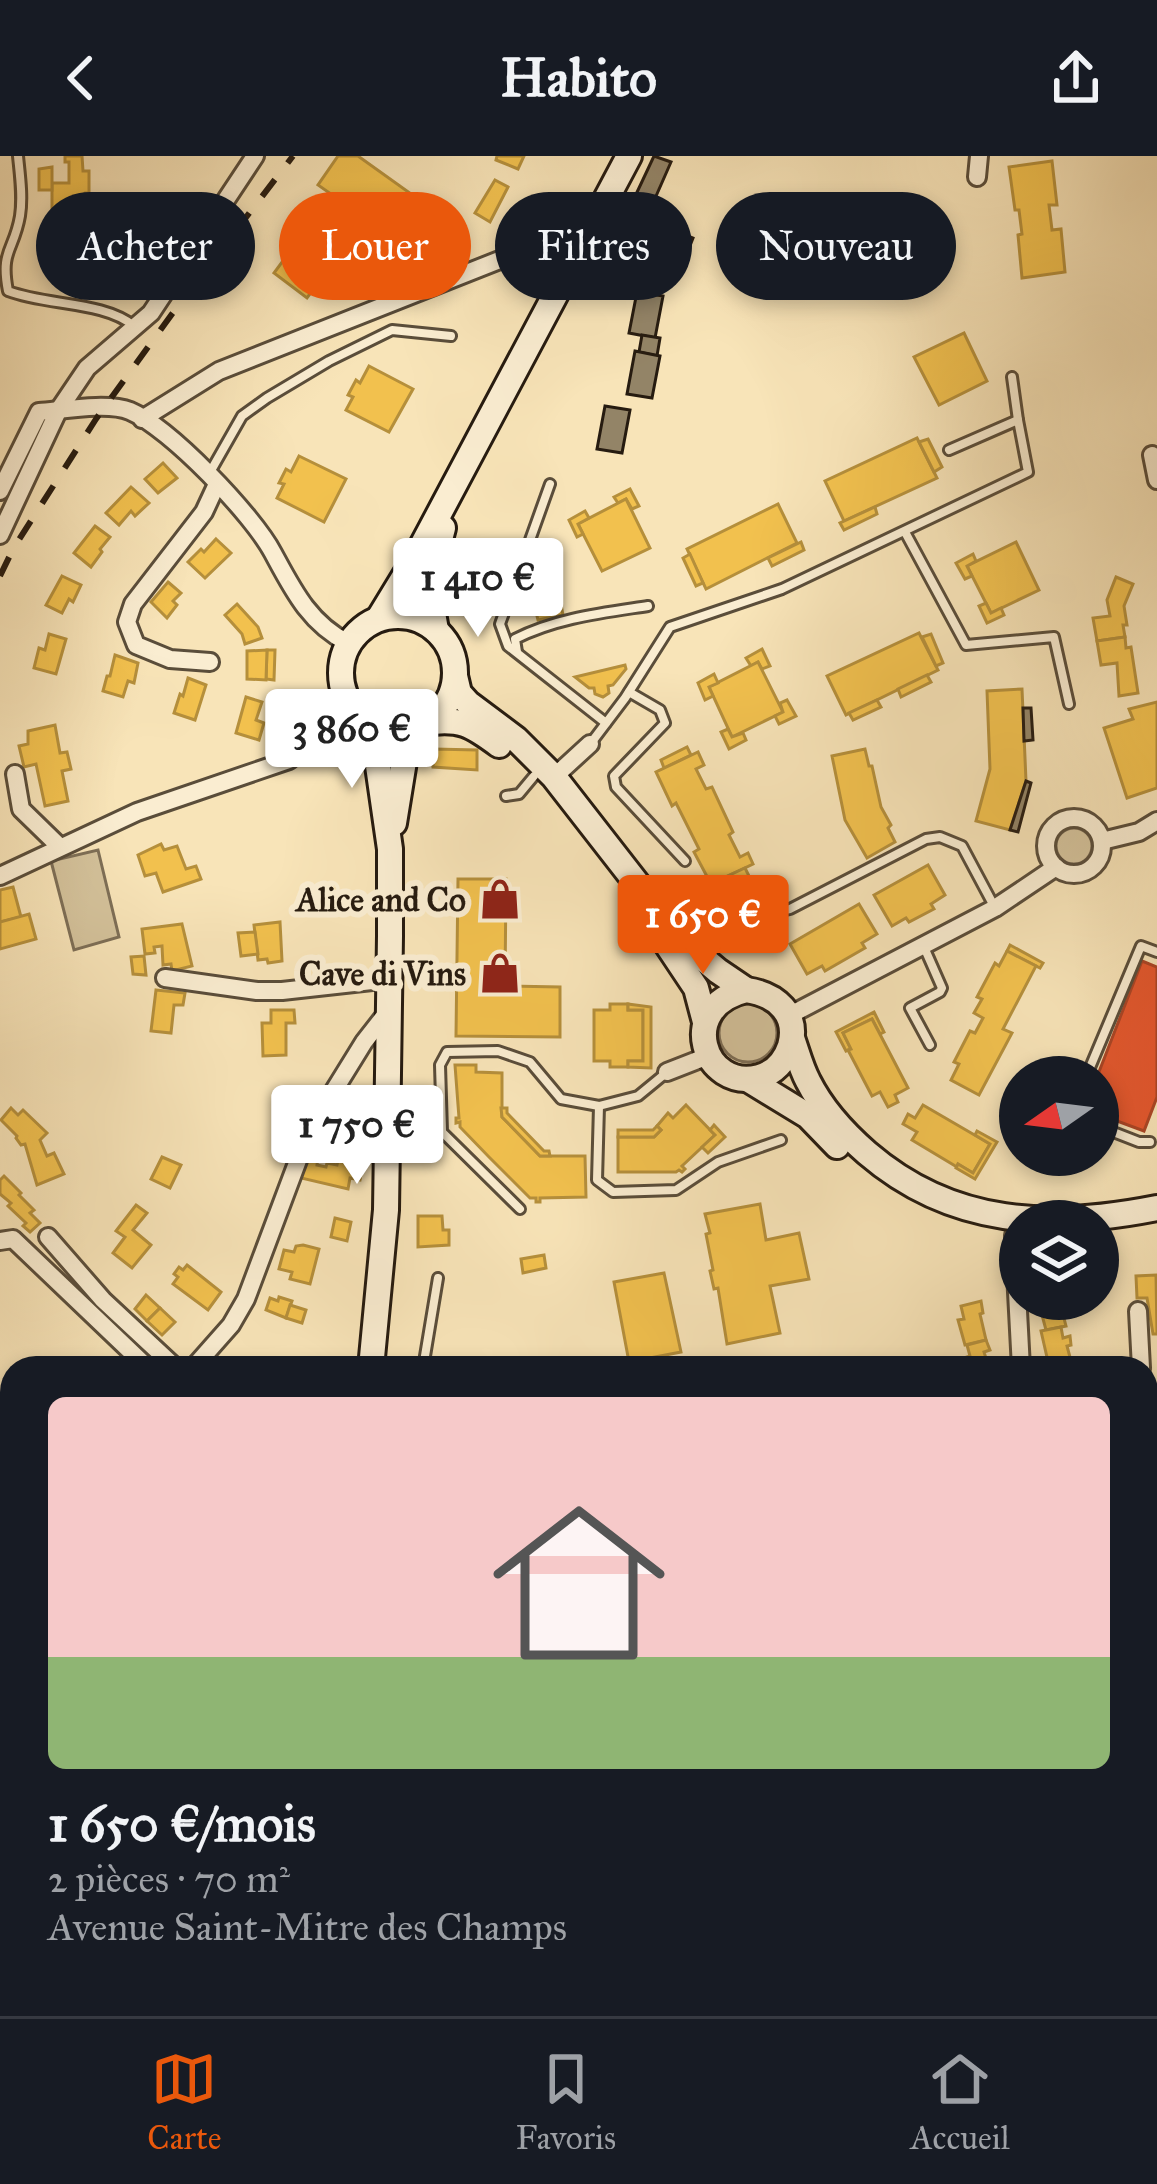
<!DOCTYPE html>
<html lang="fr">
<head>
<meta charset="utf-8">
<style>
  body { margin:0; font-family:"IM FELL Great Primer",serif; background:#242831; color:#f1f3f6; height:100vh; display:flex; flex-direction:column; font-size:45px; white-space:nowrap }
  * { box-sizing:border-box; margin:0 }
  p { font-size:39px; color:#9ea1a6 }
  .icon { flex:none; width:66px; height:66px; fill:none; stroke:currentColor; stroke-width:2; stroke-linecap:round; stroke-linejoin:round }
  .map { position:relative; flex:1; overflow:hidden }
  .sheet { position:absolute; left:0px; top:1200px; width:1158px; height:660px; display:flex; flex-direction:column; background:#171b24; border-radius:36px 36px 0 0; box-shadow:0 6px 18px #0003 }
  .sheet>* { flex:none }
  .guide { position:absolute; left:36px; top:36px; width:1086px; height:108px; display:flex; gap:24px }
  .needle { width:78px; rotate:256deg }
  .controls { position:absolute; left:999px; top:900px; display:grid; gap:24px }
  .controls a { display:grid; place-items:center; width:120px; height:120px; border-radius:50%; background:#171b24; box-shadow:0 6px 18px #0003; font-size:60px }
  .price { position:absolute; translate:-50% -102px; padding:0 27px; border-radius:12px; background:#fff; color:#222; font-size:39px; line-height:78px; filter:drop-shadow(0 3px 6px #0008) }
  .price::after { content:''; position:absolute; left:50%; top:72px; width:36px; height:27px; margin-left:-18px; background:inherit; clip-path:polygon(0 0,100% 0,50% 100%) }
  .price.selected { background:#ea580c; color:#fff }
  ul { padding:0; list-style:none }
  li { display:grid; align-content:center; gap:24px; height:636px; padding:0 48px }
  li span { display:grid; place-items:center; height:372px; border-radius:18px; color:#555 }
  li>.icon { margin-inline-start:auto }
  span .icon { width:216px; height:216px; fill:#fffc; stroke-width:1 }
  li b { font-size:51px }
  .pill { padding:0 42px; border-radius:54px; background:#171b24; box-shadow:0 6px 18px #0003; font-size:42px; line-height:108px }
  .pill.selected { background:#ea580c; color:#fff }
  header { display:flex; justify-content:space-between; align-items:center; height:156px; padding:0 48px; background:#171b24; font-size:54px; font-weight:700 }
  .tab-bar { display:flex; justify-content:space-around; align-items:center; height:168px; border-top:3px solid #363941; background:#171b24; font-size:33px; color:#9ea1a6 }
  .tab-bar a { display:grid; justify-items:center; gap:6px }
  .tab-bar .selected { color:#ea580c }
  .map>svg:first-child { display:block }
  .green { fill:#d4c29b; stroke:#7d6e56; stroke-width:3 }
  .homes { fill:#f2c14e; stroke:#b58f3b; stroke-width:3 }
  .shops { fill:#e4572e; stroke:#ab4525; stroke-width:3 }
  .building { fill:#938467; stroke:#261b10; stroke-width:3 }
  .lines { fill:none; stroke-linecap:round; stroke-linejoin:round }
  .lane-casing { stroke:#5a4d3a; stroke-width:14 }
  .street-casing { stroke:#5a4d3a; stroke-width:22 }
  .secondary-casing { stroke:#261b10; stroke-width:30 }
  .lane { stroke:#faedd1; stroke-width:8 }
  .street { stroke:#faedd1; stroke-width:16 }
  .secondary { stroke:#faedd1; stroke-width:24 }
  .rail { stroke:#261b10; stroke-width:6; stroke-dasharray:21 21; stroke-linecap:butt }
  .labels { text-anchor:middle; stroke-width:12; stroke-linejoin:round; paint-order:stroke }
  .poi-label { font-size:33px; font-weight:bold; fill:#261b10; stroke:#faedd1; text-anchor:end }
</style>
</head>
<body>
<header><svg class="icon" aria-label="back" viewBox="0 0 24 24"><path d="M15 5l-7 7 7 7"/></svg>Habito<svg class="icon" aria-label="share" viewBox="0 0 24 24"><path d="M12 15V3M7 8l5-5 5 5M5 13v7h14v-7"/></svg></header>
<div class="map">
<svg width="1157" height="1860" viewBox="0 0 1157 1860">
  <rect width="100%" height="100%" fill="#f8e4b8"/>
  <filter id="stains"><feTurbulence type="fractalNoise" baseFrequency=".00167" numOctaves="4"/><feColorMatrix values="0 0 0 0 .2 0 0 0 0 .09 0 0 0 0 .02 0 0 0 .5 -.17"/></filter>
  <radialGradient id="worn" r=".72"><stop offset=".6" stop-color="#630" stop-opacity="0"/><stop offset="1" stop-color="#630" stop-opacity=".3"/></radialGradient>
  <g class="green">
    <circle cx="1074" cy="690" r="18"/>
    <polygon points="98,694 119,781 74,794 51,705"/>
    <circle cx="748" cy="877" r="29"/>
  </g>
  <g class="homes">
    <polygon points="65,0 82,0 83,15 89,15 89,37 85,37 74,48 74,55 52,57 52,27 69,27 69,6 65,6"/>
    <polygon points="338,0 358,0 421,45 395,83 318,29"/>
    <polygon points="497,0 524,0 518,13 496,4"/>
    <polygon points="1052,5 1057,49 1049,49 1052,74 1061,73 1065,116 1022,122 1018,79 1022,78 1019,54 1015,54 1009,11"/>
    <polygon points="52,11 52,34 39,34 39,13"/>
    <polygon points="495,24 508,31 490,66 475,57"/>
    <polygon points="319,67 352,91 320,135 315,131 307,142 274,117 302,79 308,83"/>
    <polygon points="964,177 987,225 939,249 914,201"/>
    <polygon points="369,210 413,233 389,276 346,254 353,241 348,239 356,224 360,227"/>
    <polygon points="917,282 937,322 844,365 825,325"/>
    <polygon points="928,283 942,311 934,316 919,286"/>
    <polygon points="299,300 346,323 324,366 277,342 284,328 279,327 286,313 291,316"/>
    <polygon points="163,307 177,322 158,337 145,323"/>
    <polygon points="131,331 149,347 135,360 131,355 119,369 106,357"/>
    <polygon points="630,333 639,350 632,353 626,343 618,347 614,341"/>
    <polygon points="626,343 650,392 602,415 578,368"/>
    <polygon points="778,348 797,387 706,433 687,393"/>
    <polygon points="875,351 877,358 844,374 840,367"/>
    <polygon points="585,355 589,362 578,368 583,378 577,381 569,364"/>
    <polygon points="95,370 110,381 100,393 102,396 91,411 74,397"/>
    <polygon points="216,383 231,397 205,422 188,406 201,393 204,396"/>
    <polygon points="801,386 804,394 772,410 768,402"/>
    <polygon points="1016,386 1039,434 991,457 967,410"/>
    <polygon points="690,398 703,427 696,430 683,402"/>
    <polygon points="973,398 976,405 967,410 972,420 965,423 956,407"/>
    <polygon points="62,420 81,429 73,446 69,443 62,457 46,449"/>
    <polygon points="1116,421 1133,428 1124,450 1127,469 1123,469 1125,481 1097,485 1093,462 1110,460 1107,444"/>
    <polygon points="168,426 181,437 173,445 177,449 167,462 151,446"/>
    <polygon points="560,443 563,459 538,464 534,448"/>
    <polygon points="986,447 991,457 1001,452 1004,459 987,467 979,450"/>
    <polygon points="237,448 258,471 262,482 245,488 242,478 225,459"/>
    <polygon points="919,477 938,514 846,559 827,520"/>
    <polygon points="49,478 66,483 56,518 34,512 39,492 45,494"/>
    <polygon points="931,478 943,507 936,510 922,481"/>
    <polygon points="1125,481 1126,492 1131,491 1138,537 1119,540 1117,507 1101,509 1097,485"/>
    <polygon points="762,493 770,510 762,513 758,506 751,510 746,502"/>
    <polygon points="267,494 275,494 274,524 266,523"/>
    <polygon points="267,494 266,524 247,523 247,495"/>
    <polygon points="115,499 138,507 134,527 128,525 123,541 103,535 107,520 110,520"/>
    <polygon points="758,506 783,556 732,581 709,531"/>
    <polygon points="625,509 626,513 613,529 608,530 609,537 603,541 595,538 594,532 589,532 575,521"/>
    <polygon points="714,518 718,527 709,531 713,540 705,544 698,527"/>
    <polygon points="927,519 931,526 901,541 898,533"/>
    <polygon points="188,522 206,529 195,564 174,557 180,538 183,540"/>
    <polygon points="1022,533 1026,625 1010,674 976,665 990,613 987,535"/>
    <polygon points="246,541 262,546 256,564 264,567 259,584 236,577"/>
    <polygon points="787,544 796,560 779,568 775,560 783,556 780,547"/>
    <polygon points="877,544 881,551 853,564 849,557"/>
    <polygon points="1157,546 1157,632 1127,642 1104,572 1133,563 1129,553"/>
    <polygon points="55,569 60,597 67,596 71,613 62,615 68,645 45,650 36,608 24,611 19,590 28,588 28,575"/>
    <polygon points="728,573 732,581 743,577 746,584 729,593 721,576"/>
    <polygon points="687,591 691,599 664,612 661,604"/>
    <polygon points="433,593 477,594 477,614 433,611"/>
    <polygon points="865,593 869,610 872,610 881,651 891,669 888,672 895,686 867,702 845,664 832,600"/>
    <polygon points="698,596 704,609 696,613 706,633 712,631 733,676 729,679 740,701 748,697 753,708 711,728 694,696 699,693 676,647 672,650 656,616"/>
    <polygon points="161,688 164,694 177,690 186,713 196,710 201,723 163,736 156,717 145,720 138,699"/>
    <polygon points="928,709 945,739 931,748 934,753 909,766 906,762 892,770 874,739"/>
    <polygon points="745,712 749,720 723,732 719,724"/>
    <polygon points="458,723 506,723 505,830 560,831 560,881 456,880"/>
    <polygon points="13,731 21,761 0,766 0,734"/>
    <polygon points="859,748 877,778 862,787 865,792 825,815 822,810 807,818 790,788"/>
    <polygon points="29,758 36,783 0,793 0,766"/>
    <polygon points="280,766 282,805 268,807 267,803 258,804 254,769"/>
    <polygon points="182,768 192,810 172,815 171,808 163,809 162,790 154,791 155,797 145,798 142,773"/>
    <polygon points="255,776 258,798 241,800 238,777"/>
    <polygon points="1010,789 1043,807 1040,812 1007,795"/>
    <polygon points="1007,795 1036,810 1003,873 1012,877 979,939 951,924 959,908 954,906 970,875 975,877 983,862 974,857 982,843 977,841 995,807 999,810"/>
    <polygon points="144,800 146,819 133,818 131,801"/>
    <polygon points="156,834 185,837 183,849 174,849 171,877 151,875"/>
    <polygon points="610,848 628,848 628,854 643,854 643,905 628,905 628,911 610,911 610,905 594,905 594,854 610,854"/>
    <polygon points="628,848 651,851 651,912 628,911 628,905 643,905 643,854 628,854"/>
    <polygon points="271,854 294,854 295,867 286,867 286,899 263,900 262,867 271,867"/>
    <polygon points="874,856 884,876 880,878 872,863 843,877 851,893 846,895 836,876"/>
    <polygon points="872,863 908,932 895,939 898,946 888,951 880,936 872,940 848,894 851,893 843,877"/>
    <polygon points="455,909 476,909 476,916 502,917 502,961 540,1000 585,1000 586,1041 540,1042 540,1046 536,1046 536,1042 530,1042 489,1001 460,971 460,966 456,967 456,962 459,962"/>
    <polygon points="686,949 715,979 682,1010 685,1013 682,1016 679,1014 676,1016 618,1016 618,981 654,981 661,974 657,970 668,957 673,962"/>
    <polygon points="923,949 990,988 973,1017 958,1008 957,1011 912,984 917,976 903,968 908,958 915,962"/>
    <polygon points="11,952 18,959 23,954 47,977 40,984 47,1000 54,997 64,1018 37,1029 25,988 21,989 16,982 17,980 1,964"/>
    <polygon points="501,952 507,952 507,957 544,995 549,995 550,1000 540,1000 502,961"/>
    <polygon points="714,969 725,981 708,997 702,991 715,979 710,974"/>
    <polygon points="657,970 661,974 654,981 618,981 618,974 653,974"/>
    <polygon points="977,975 997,986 975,1023 956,1012 958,1008 973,1017 990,988 975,979"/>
    <polygon points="339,998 364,1003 360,1024 350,1022 348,1033 301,1022 306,1000 318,1002 317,1009 326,1011 327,1007 337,1009"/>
    <polygon points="162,1001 181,1009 170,1032 151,1023"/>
    <polygon points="4,1020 21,1037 19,1039 34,1054 30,1057 40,1067 30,1076 23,1070 26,1067 8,1050 11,1047 0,1038 0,1024"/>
    <polygon points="760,1048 766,1084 799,1077 809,1123 770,1130 780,1177 727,1188 718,1132 714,1133 710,1115 713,1114 706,1078 710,1077 705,1058"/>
    <polygon points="136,1049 147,1057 133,1074 151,1089 132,1112 113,1097 125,1081 116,1075"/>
    <polygon points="418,1060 442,1060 443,1074 449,1074 449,1089 418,1091"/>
    <polygon points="335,1062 351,1066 347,1085 331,1081"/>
    <polygon points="303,1089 319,1093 310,1128 290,1123 292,1116 279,1113 284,1094 294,1096 296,1090"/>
    <polygon points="544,1099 546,1112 523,1117 521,1103"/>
    <polygon points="187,1109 221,1136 208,1154 173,1128 178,1121 174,1118 179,1111 183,1114"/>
    <polygon points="664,1117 681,1196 629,1206 614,1126"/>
    <polygon points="1156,1119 1157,1178 1153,1178 1147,1142 1137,1142 1136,1120"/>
    <polygon points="146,1139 160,1152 147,1165 135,1153"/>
    <polygon points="279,1141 292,1145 286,1162 266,1154 270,1142 278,1145"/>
    <polygon points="1059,1143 1066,1170 1046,1174 1038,1144"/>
    <polygon points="981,1145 983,1157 980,1158 986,1184 965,1189 958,1164 964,1163 961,1150"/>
    <polygon points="290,1149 306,1154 302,1167 286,1162"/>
    <polygon points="160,1152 175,1166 162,1179 147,1165"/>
    <polygon points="1061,1171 1063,1182 1070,1180 1071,1189 1067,1190 1071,1205 1049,1210 1041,1175"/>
    <polygon points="986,1184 990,1194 984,1196 989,1212 967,1212 964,1202 970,1200 967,1189"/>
    <polygon points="1146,1293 1157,1294 1156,1333 1150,1333 1146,1353"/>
    <polygon points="12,1511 12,1551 0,1527 0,1516"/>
    <polygon points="1155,1616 1157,1639 1146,1643 1146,1619"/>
    <polygon points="1146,1669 1157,1670 1157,1691 1146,1690"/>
    <polygon points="2,1691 12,1695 12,1732 9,1740 0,1737"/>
    <polygon points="0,1774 6,1777 3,1784 12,1789 12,1814 2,1834 0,1833"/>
    <polygon points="295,1848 338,1848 343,1857 339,1860 298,1860 299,1857"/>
    <polygon points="488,1848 530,1848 529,1860 486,1860"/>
    <polygon points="829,1848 849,1848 846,1860 823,1860 824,1855 827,1856"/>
    <polygon points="965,1848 995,1848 994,1856 987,1854 986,1860 963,1860"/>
  </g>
  <polygon class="shops" points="1142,805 1157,811 1157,941 1144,975 1098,958 1097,921"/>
  <g class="building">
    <polygon points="654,0 671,6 649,56 631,49"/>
    <polygon points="676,75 693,82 686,100 670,93"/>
    <polygon points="628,80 647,87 642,102 623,95"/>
    <polygon points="637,136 663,140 655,182 629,177"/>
    <polygon points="642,179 660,182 657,200 639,196"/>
    <polygon points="635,195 660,200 652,242 627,238"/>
    <polygon points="605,250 630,254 622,297 597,293"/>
    <polygon points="1023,552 1031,552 1033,584 1024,585"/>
    <polygon points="1026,625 1031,627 1018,676 1010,674"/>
  </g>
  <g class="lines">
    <g class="lane-casing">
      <g id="lane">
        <path d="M 18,0 C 20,20 23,41 20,60 C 14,95 0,94 8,135 C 47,150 103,145 134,170"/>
        <polyline points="1012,221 1018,264"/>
        <polyline points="209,318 242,260 267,242 329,205 392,174 451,180"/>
        <polyline points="550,328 500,468 508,490 606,567"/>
        <polyline points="905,376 966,489 1054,481 1069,548"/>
        <path d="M 517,496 L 515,483 C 556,462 602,457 648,450"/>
        <polyline points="629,536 660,554 665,567 614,620 616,631 685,705"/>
        <polyline points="591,587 625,542 670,471 782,433 1028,316 1018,264 949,294"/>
        <polyline points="506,640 519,638 534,620"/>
        <polyline points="721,768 790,753 926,683 940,681 962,690 994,750"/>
        <polyline points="924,791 942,832 940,836 910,852 930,889"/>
        <polyline points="1086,921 1141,790 1157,796"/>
        <polyline points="599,950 597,1024 613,1036 676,1034 718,1006 781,984"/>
        <polyline points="1098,970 1139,986 1150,986"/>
        <polyline points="520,1053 442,976 440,909 447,896 498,895 530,906 561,943 599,950 638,940 666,917"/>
        <polyline points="423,1212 438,1122"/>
        <polyline points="0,1578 12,1585"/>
      </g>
    </g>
    <g class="street-casing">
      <g id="street">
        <polyline points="977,21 979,0"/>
        <polyline points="142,263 219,215 593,67"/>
        <polyline points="1152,299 1157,324"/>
        <path d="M 0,335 L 39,256 C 64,254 108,246 130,255 C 170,272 253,359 273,397 C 293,434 309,467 348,487"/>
        <polyline points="0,379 58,255 87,212 151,157 255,0"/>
        <polyline points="210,506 170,503 136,489 127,466 133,448 204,356 217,328"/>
        <polyline points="15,618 21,653 60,691"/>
        <polyline points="554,621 590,588"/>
        <circle cx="1074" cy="690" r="28"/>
        <polyline points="1102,685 1139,676 1157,665"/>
        <polyline points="0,720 137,656 289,604 352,552"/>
        <polyline points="165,822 257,835 282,835 390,823"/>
        <polyline points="790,859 995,752 1056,711"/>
        <polyline points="667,916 708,900"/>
        <polyline points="1014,1079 1021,1212"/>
        <polyline points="48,1081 103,1144 176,1212"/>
        <polyline points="0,1085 13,1083 148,1212"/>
        <polyline points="1138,1155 1141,1212"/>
        <polyline points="193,1212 231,1169 246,1143 309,975 364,886 389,854"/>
        <polyline points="1146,1260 1157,1262"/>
        <polyline points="0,1273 12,1286"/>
        <polyline points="0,1429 12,1412"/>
        <polyline points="1146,1593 1157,1590"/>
        <polyline points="157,1848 166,1860"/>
        <polyline points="916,1860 921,1848"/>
        <polyline points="1126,1860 1128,1848"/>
      </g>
    </g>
    <g class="secondary-casing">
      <g id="secondary">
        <circle cx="398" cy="517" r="57"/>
        <polyline points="379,462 415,403 629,0"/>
        <path d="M 436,474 C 428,437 433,408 443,372"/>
        <polyline points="455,520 459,537 468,547 516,583 554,621 681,784 718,815 746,834"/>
        <path d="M 425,567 C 460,561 472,569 499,589"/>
        <polyline points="394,667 405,599 414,572"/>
        <polyline points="658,775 696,832 705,866"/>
        <path d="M 746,834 C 776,838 799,858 790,890 C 785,905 774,917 759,921 C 704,936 675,851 746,834 Z"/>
        <path d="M 792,882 C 797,896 801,912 808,925 C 822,953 844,977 867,997 C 953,1071 1051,1073 1157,1052"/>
        <polyline points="749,924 808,960 837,990"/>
        <polyline points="371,1212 386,1054 390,780 390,693 372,568"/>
        <polyline points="393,1860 395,1848"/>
      </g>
    </g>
    <use href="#lane" class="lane"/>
    <use href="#street" class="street"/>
    <use href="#secondary" class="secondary"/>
    <polyline class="rail" points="0,420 13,393 96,263 172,158 293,0"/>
  </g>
  <defs>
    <g id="shop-bare" transform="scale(3.24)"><path d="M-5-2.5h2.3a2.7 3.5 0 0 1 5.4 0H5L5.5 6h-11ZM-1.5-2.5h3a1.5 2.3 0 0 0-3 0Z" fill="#8f2418" stroke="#faedd1" stroke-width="2.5" paint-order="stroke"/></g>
  </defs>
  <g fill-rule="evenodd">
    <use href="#shop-bare" x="500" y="743"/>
    <use href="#shop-bare" x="500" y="817"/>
  </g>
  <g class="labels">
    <g class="poi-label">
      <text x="466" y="755">Alice and Co</text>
      <text x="466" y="829">Cave di Vins</text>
    </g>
  </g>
  <rect width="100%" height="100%" filter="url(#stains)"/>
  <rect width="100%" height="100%" fill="url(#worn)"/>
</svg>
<div class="controls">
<a><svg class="needle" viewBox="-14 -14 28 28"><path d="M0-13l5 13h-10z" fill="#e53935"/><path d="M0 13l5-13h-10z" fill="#9ea1a6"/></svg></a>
<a><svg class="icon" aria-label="layers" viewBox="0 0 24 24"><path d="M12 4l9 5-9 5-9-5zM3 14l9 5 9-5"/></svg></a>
</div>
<b class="price" style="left:478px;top:484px">1 410 €</b>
<b class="price" style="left:352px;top:635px">3 860 €</b>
<b class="price selected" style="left:703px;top:821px">1 650 €</b>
<b class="price" style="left:357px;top:1031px">1 750 €</b>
<div class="guide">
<a class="pill">Acheter</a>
<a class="pill selected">Louer</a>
<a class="pill">Filtres</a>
<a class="pill">Nouveau</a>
</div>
<section class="sheet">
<ul>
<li><span style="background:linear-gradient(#f6c9c9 70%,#8fb573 0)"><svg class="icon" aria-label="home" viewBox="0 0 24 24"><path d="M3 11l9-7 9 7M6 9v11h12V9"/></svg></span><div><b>1 650 €/mois</b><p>2 pièces · 70 m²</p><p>Avenue Saint-Mitre des Champs</p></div></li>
</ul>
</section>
</div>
<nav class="tab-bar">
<a class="selected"><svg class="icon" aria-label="map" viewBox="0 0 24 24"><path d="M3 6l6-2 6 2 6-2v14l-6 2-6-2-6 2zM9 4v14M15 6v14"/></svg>Carte</a>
<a><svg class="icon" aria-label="saved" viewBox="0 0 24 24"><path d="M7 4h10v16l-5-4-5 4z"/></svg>Favoris</a>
<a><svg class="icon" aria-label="home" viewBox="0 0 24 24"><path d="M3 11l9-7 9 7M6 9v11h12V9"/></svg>Accueil</a>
</nav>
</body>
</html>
